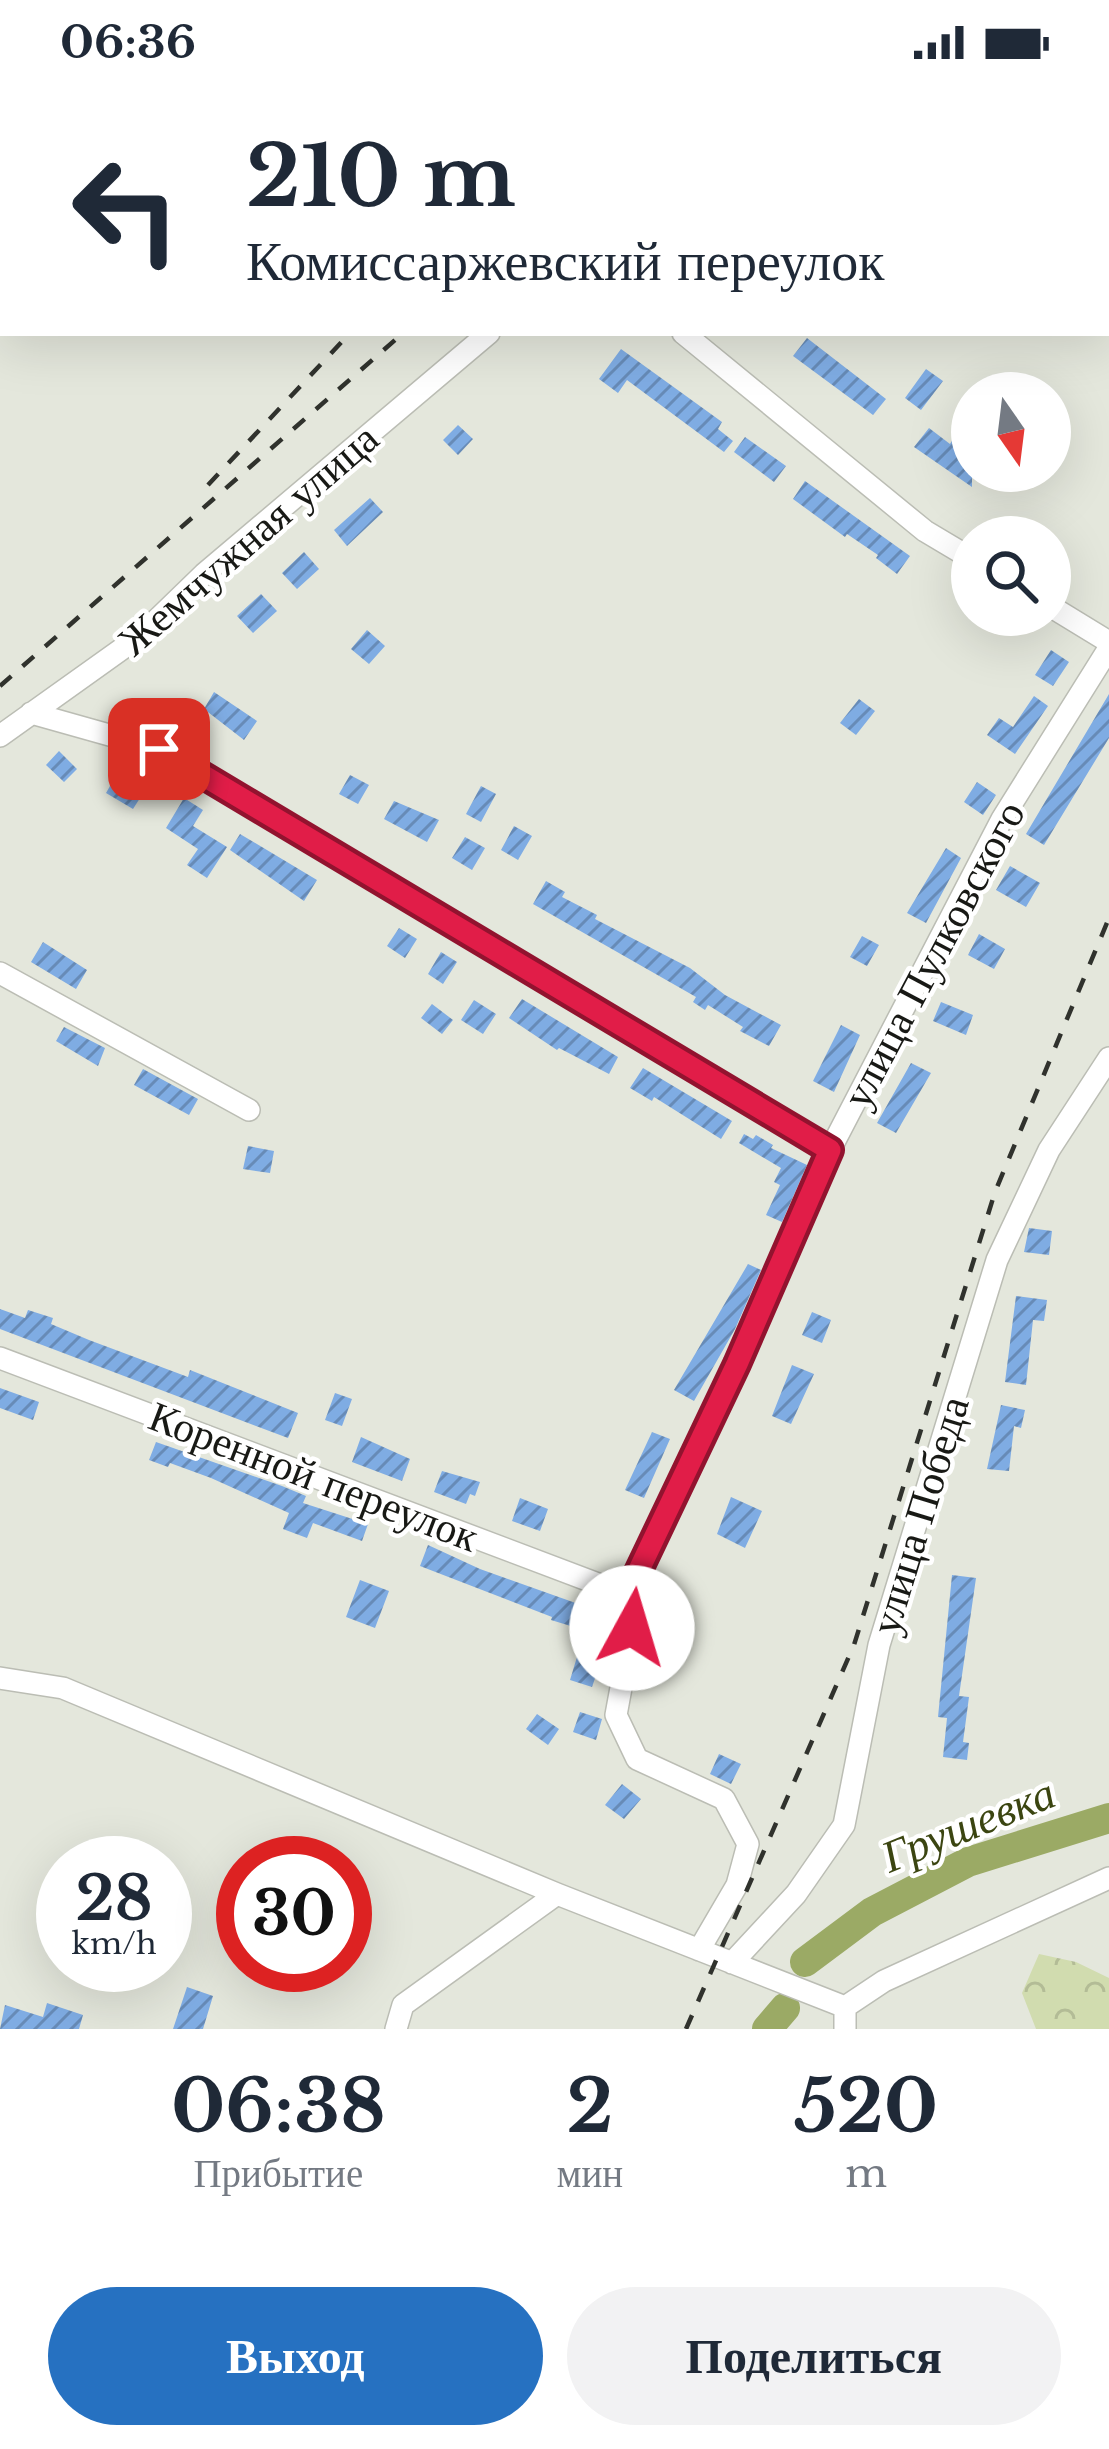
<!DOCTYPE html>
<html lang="ru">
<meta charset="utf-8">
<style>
:root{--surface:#fff;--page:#f2f2f3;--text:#1f2937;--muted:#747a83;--accent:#2671c1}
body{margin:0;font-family:"Libre Baskerville",serif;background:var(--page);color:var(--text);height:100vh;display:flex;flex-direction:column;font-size:45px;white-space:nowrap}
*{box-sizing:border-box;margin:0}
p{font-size:39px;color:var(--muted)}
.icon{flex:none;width:66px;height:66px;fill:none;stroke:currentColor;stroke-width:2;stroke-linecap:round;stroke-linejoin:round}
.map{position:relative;height:1945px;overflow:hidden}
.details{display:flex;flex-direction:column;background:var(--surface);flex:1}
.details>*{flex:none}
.guide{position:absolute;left:0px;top:0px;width:1110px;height:252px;box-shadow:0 12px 48px #0002;background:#fff;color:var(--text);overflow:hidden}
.needle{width:78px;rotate:166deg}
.controls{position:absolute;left:951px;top:288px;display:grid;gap:24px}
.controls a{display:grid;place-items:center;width:120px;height:120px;border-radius:50%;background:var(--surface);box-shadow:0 12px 48px #0002;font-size:60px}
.speed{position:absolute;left:36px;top:1752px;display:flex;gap:24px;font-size:60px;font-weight:700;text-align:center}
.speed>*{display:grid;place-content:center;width:156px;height:156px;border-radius:50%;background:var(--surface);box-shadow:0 12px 48px #0002;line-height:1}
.speed small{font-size:30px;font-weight:400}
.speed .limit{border:18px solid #d22;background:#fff;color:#111}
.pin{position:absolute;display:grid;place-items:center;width:102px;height:102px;color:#fff;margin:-51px;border-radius:24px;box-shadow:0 6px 18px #0006}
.me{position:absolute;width:132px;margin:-66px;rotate:6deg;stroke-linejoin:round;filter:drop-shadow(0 0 9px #0008)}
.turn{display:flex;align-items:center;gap:42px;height:252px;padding:0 48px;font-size:54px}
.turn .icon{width:156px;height:156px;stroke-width:2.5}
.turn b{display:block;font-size:84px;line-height:102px}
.eta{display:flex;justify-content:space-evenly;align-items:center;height:204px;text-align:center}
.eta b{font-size:72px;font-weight:800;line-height:84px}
.action{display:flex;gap:24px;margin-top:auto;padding:24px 48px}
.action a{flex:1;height:138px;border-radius:72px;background:var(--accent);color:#fff;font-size:48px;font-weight:800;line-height:138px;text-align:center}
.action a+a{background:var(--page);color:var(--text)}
.status{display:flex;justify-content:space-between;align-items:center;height:84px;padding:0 60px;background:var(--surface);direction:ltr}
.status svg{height:33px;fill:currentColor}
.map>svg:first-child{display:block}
</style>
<div class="status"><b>06:36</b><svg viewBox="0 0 49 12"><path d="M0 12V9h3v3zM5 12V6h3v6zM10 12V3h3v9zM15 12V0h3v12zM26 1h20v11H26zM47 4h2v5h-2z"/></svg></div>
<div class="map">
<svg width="1109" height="1945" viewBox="0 0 1109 1945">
<defs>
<pattern id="forest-crowns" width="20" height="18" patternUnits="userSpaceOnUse" patternTransform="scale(3)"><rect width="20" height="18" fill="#d1dcaf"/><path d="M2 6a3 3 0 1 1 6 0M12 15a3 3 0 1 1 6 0" fill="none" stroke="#b3bc96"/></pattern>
<pattern id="building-hatch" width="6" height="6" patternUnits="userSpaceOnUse" patternTransform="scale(3)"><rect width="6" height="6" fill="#7face3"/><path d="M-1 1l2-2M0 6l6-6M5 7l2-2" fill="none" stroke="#678bb7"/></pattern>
</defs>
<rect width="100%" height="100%" fill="#e4e7dc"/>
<path fill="url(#forest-crowns)" d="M1039,1870L1076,1878L1109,1894V1945H1036L1022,1909Z"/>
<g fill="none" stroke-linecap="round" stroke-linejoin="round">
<path stroke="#9baa65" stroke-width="30" d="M805,1878L872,1828L968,1778L1109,1734
M767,1945L785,1924"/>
</g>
<path fill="url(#building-hatch)" d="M807,254L886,315L873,331L793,272Z
M621,265L722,338L718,345L733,357L724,368L627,296L618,309L599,295Z
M926,285L943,297L921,326L905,314Z
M458,341L473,355L458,371L443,356Z
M929,344L950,360L953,355L966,365L961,370L972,379V403L914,363Z
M745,353L786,382L774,398L734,368Z
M805,397L910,472L897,490L876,474L878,471L847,450L845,453L793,415Z
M370,414L383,428L347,462L334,446Z
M304,468L319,485L297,505L282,489Z
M261,510L277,527L253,549L237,532Z
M367,546L385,562L369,580L351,565Z
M1051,566L1069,578L1053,602L1035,591Z
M214,608L257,637L244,656L204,625Z
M1109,610V654L1044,761L1026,750Z
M1034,612L1048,622L1015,670L987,651L999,634L1013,643Z
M859,615L875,627L856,651L840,639Z
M59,667L77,685L64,698L46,681Z
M121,683L149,700L133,725L106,709Z
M350,691L369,701L358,720L339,710Z
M977,698L996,711L983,731L964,718Z
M481,702L496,710L481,738L466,730Z
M184,714L203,726L193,742L227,763L207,794L187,781L198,765L166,744Z
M394,717L439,736L427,758L384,735Z
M514,742L532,752L518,776L501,766Z
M240,750L317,796L304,817L230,766Z
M465,753L485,764L472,786L452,774Z
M946,764L961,774L926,839L907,829Z
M1010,782L1040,799L1026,823L996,806Z
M546,797L565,808L562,813L597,831L595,835L690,884L725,911L781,941L769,962L740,947L743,943L708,921L705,926L693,918L696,913L533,820Z
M399,844L417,855L405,874L387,862Z
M979,850L1005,865L994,885L968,871Z
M862,852L879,861L867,882L850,873Z
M43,858L87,886L76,905L31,878Z
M441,868L457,878L443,900L428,890Z
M522,915L618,973L609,990L559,964L557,966L509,934Z
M474,916L496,930L483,950L461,936Z
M941,918L973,931L966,951L933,937Z
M432,920L453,936L442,950L421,934Z
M841,941L860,951L834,1008L813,997Z
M64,943L105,964L98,982L56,957Z
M911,979L931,989L896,1049L877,1039Z
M643,984L732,1037L721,1055L654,1013L652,1017L630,1004Z
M143,985L198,1015L189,1031L134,1001Z
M744,1050L753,1055L756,1051L773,1061L771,1064L807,1081L782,1138L766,1131L780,1101L774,1098L781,1084L739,1059Z
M248,1062L274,1067L270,1089L243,1085Z
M1029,1144L1052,1147L1049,1171L1024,1168Z
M748,1180L761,1186L735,1245L694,1317L674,1306Z
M1016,1212L1047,1216L1044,1237L1033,1236L1026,1301L1005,1298Z
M0,1225L25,1234L28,1226L53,1234L51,1240L89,1256L188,1293L190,1286L298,1329L288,1354L0,1245Z
M812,1228L831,1236L822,1259L802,1251Z
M792,1281L814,1290L791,1340L772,1332Z
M0,1304L39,1318L33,1336L0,1324Z
M335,1309L352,1315L342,1342L325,1336Z
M1001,1321L1025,1326L1021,1344L1014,1342L1009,1387L987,1385Z
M652,1348L670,1355L644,1414L625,1406Z
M361,1353L410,1375L402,1397L352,1378Z
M156,1358L282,1402L306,1412L303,1419L368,1440L362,1457L313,1439L307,1454L283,1445L289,1429L211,1394L170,1379L168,1383L149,1376Z
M442,1387L480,1398L475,1412L470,1410L466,1420L434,1408Z
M731,1413L762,1427L745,1464L717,1450Z
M520,1414L548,1425L540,1447L512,1437Z
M428,1461L480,1485L615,1533L610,1554L551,1536L552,1533L420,1482Z
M952,1491L976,1494L959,1612L969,1613L963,1658L969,1659L967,1676L943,1673L947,1634L938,1633Z
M360,1496L389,1507L375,1544L346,1533Z
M577,1573L600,1580L592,1603L570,1596Z
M580,1628L602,1635L596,1656L573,1648Z
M537,1630L559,1645L548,1661L526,1645Z
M719,1670L741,1680L731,1700L710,1690Z
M622,1700L641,1715L624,1735L605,1721Z
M187,1903L213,1912L203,1945H173Z
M47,1919L83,1931L79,1945H0L5,1921L43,1933Z"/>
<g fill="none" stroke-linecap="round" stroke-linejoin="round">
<g stroke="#bbbdb4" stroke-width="24">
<path id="street" d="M752,3L755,0
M683,249L925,447L972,475
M1050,522L1109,558
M31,629L159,665L830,1066
M0,652L140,552L204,490L489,249
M0,889L249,1026
M0,1274L627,1511
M0,1594L63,1604L557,1810L845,1923V1945
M699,1866L737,1801L748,1760L724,1715L637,1675L616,1631L632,1544L627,1511L737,1279L830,1066L1002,735L1109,564
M732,1879L796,1810L844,1741L879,1561L997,1176L1049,1066L1109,974
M845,1923L884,1897L1109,1794
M396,1945L403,1921L557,1810"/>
</g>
<use href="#street" stroke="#fff" stroke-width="21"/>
<path stroke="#30322d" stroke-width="4.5" stroke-dasharray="15 15" stroke-linecap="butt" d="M521,3L523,0
M594,3L597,0
M686,3L690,0
M208,401L350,249
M0,602L403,249
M686,1945L854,1561L995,1108L1109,834"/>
</g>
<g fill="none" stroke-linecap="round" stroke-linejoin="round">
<g stroke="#92132f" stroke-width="30">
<path id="route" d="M159,665L830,1066L737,1280L627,1511L632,1544"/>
</g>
<use href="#route" stroke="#e11d48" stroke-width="21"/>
</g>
<g text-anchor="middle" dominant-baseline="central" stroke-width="9" stroke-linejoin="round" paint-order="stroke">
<g font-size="42" fill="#181915" stroke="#fff">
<text transform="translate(248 455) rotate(-41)">Жемчужная улица</text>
<text transform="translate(933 870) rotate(-62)">улица Пулковского</text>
<text transform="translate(314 1392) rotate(21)">Коренной переулок</text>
<text transform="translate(919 1431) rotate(-73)">улица Победа</text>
</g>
<g font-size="45" font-style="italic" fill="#3b4511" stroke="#fff">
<text transform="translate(968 1740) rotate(-22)">Грушевка</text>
</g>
</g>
</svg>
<div class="controls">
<a><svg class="needle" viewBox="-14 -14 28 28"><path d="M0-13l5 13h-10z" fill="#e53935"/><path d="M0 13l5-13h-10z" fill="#747a83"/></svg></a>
<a><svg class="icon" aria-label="search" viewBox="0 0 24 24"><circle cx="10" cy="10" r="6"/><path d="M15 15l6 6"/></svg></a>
</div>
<div class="speed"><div>28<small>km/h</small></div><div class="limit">30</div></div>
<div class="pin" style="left:159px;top:665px;background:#d93025"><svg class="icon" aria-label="arrive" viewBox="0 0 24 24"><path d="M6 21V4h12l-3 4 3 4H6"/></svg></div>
<svg class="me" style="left:632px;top:1544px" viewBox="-20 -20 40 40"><circle r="19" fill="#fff"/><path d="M0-13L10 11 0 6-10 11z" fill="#e11d48"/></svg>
<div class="guide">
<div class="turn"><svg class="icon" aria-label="left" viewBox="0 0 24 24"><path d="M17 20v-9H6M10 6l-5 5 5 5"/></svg><div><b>210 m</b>Комиссаржевский переулок</div></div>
</div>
</div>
<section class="details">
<div class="eta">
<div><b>06:38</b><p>Прибытие</p></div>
<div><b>2</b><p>мин</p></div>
<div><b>520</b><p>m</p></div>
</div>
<div class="action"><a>Выход</a><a>Поделиться</a></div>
</section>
